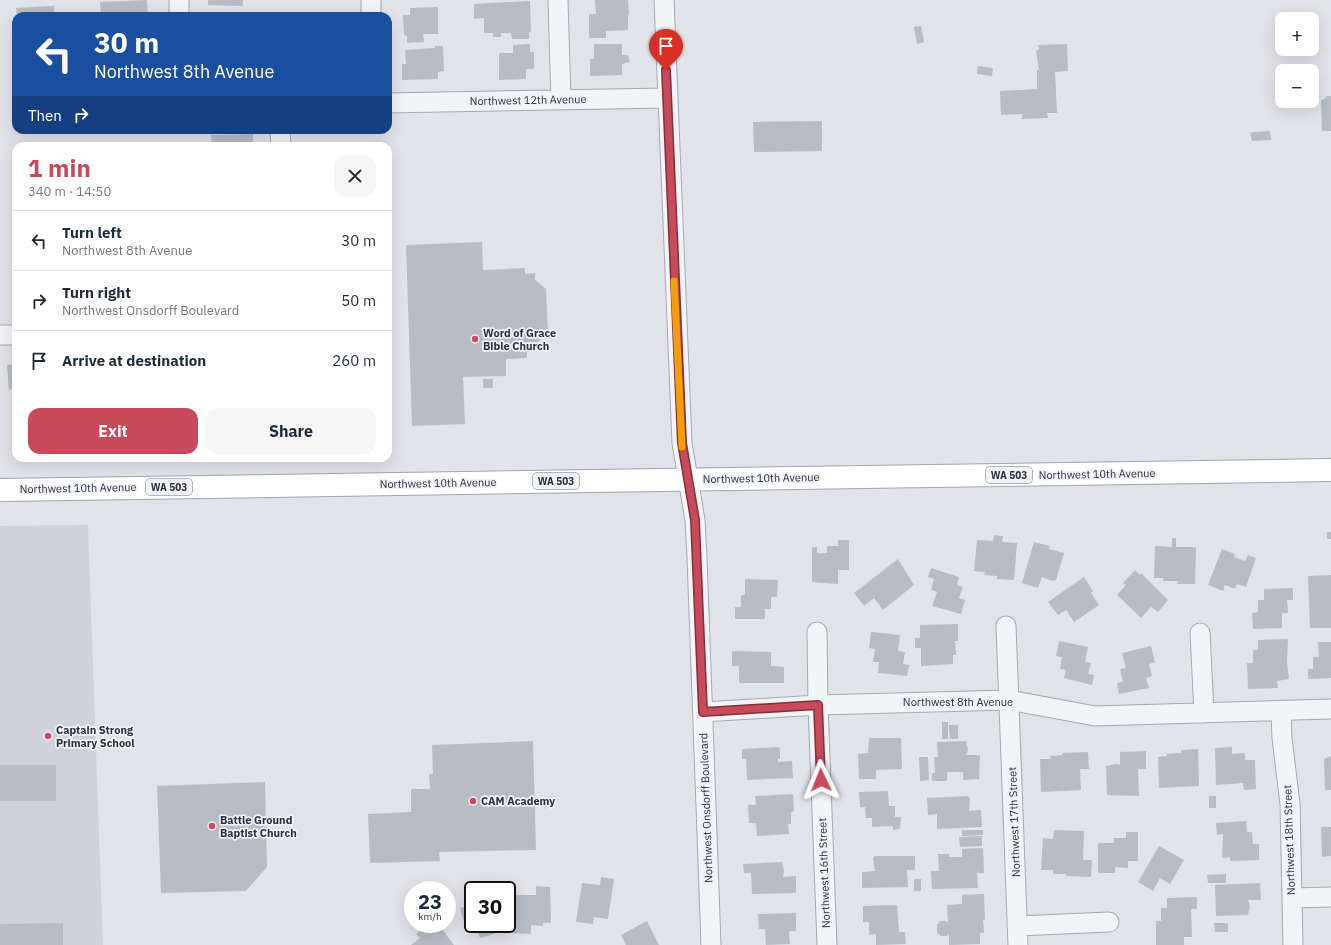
<!DOCTYPE html>
<meta charset="utf-8">
<style>
:root{--surface:#fff;--page:#f6f6f7;--text:#1f2937;--muted:#747a83;--line:#e0e1e3;--accent:#c94a59}
body{margin:0;font-family:"IBM Plex Sans",sans-serif;background:var(--page);color:var(--text);height:100vh;display:flex;flex-direction:column;font-size:15px;white-space:nowrap}
*{box-sizing:border-box;margin:0}
p{font-size:13px;color:var(--muted)}
.icon{flex:none;width:22px;height:22px;fill:none;stroke:currentColor;stroke-width:2;stroke-linecap:round;stroke-linejoin:round}
.map{position:relative;flex:1;overflow:hidden}
.sheet{position:absolute;left:12px;top:142px;width:380px;height:320px;display:flex;flex-direction:column;background:var(--surface);border-radius:12px;box-shadow:0 4px 16px #0002}
.sheet>*{flex:none}
.guide{position:absolute;left:12px;top:12px;width:380px;height:122px;border-radius:12px;box-shadow:0 4px 16px #0002;background:#1a4fa0;color:#fff;overflow:hidden}
.tools{position:absolute;left:1275px;top:12px;display:grid;gap:8px}
.tools a{display:grid;place-items:center;width:44px;height:44px;border-radius:8px;background:var(--surface);box-shadow:0 4px 16px #0002;font-size:20px}
.speed{position:absolute;left:404px;top:881px;display:flex;gap:8px;font-size:20px;font-weight:700;text-align:center}
.speed>*{display:grid;place-content:center;width:52px;height:52px;border-radius:50%;background:var(--surface);box-shadow:0 4px 16px #0002;line-height:1}
.speed small{font-size:10px;font-weight:400}
.speed .limit{border:2px solid #111;border-radius:6px;background:#fff;color:#111}
.pin{position:absolute;display:grid;place-items:center;width:34px;height:34px;color:#fff;margin:-41px -17px;border-radius:50% 50% 50% 0;rotate:-45deg;box-shadow:0 0 4px #0007}
.pin .icon{rotate:45deg}
.me{position:absolute;width:44px;margin:-22px;rotate:358deg;stroke-linejoin:round;filter:drop-shadow(0 0 3px #0008)}
.turn{display:flex;align-items:center;gap:14px;height:84px;padding:0 16px;font-size:18px}
.turn .icon{width:52px;height:52px;stroke-width:2.5}
.turn b{display:block;font-size:28px;line-height:34px}
.then{display:flex;align-items:center;height:38px;padding:0 16px;background:#0003;gap:8px;font-size:15px}
.round{display:grid;place-items:center;flex:none;width:42px;height:42px;border-radius:12px;background:var(--page)}
.summary{display:flex;align-items:center;justify-content:space-between;height:68px;padding:0 16px}
h1{font-size:24px;font-weight:800;line-height:30px;color:var(--accent)}
.cta{display:flex;gap:8px;margin-top:auto;padding:8px 16px}
.cta a{flex:1;height:46px;border-radius:12px;background:var(--accent);color:#fff;font-size:16px;font-weight:800;line-height:46px;text-align:center}
.cta a+a{background:var(--page);color:var(--text)}
ul{padding:0;list-style:none}
li{display:flex;align-items:center;gap:12px;height:60px;padding:0 16px;border-top:1px solid var(--line)}
li div{flex:1}
li b{display:block;font-size:15px}
li em{font-style:normal}
.map>svg:first-child{display:block}
</style>
<div class="map">
<svg width="1331" height="945" viewBox="0 0 1331 945">
<rect width="100%" height="100%" fill="#e1e3e9"/>
<path fill="#cfd2db" d="M88,525L103,945H0V526Z"/>
<path fill="#b8bcc5" d="M147,0L148,16H101L100,2Z
M208,0H243V6L208,5Z
M595,0H628L629,15H628V30L606,31V38H589V14H596Z
M530,1L531,32H529V39H512L511,33H501V37H493V33H484V18L474,19V4Z
M54,6V16H17L16,8Z
M438,7V34H423L424,42L407,43V36L404,35L403,15H410V8Z
M921,26L924,42L917,44L914,27Z
M530,44V52H534V69H526V79L499,80V53H513V45Z
M594,44H622V55H628L630,62L622,64V75L590,76V59H594Z
M1067,44L1068,71L1055,72L1057,113H1047L1048,118L1022,119V114L1001,115L1000,91L1037,89V70H1039L1036,51L1039,49L1038,45Z
M435,46H443L444,71L438,72V79L402,80V64H406L405,50L435,48Z
M978,66L993,68L992,76L977,74Z
M1327,96H1331V131H1322L1321,100L1325,99Z
M822,121V151L754,152L753,122Z
M1270,131L1271,140L1252,141L1250,133L1253,132Z
M253,134V146H212L211,135Z
M59,142V146H32L31,144Z
M482,242L483,270L525,268V274L535,273V280L546,289L548,332L535,345V351L527,352V358L506,359V376L463,377L465,424L412,426L406,245Z
M16,364V400H13L12,389L9,390L7,365Z
M483,379H493V388H483Z
M1327,532H1331V539H1327Z
M994,535L1003,536L1002,542L1017,543L1014,580L997,579V576L984,575L985,572L974,571L977,540L993,541Z
M1172,538H1176V547H1196L1195,584H1177L1178,581H1163V578H1154L1155,546L1172,547Z
M838,540H849V570H838V584L812,582V547H817V553H827V546H838Z
M1034,542L1050,546L1049,549L1064,553L1056,580L1052,581L1042,577L1038,588L1022,583Z
M1222,549L1235,554L1234,557L1245,561L1248,555L1256,558L1246,587L1237,584L1235,589L1225,585L1223,591L1208,585Z
M898,559L914,585L883,610L874,598L864,606L854,593Z
M931,568L959,577L957,585L963,587L959,598L965,600L961,614L932,606L937,592L931,590L934,579L928,577Z
M1135,570L1140,575L1141,573L1168,600L1158,612L1151,607L1141,618L1117,595L1126,585L1123,583Z
M1331,575V628H1310L1308,576Z
M1084,577L1093,591L1091,593L1099,605L1074,622L1066,610L1058,615L1048,602Z
M745,579L778,580L777,597H771V609H765V619H735V607H741V595H745Z
M1293,588V600H1287L1288,613H1282V628L1253,629L1252,613L1258,612V600H1264V589Z
M958,624V641H955L956,655H953V664L921,666V648H915V638H920V625Z
M871,632L900,635L898,651L905,652L903,664L909,665L907,676L878,673L879,662H873L875,649L869,648Z
M1288,639L1287,662L1289,679L1277,681L1278,688L1248,689L1247,663H1253V650H1258V640Z
M1059,641L1088,647L1085,662L1091,663L1088,674L1094,675L1092,685L1064,678L1066,670L1060,669L1062,657L1056,656Z
M1318,642H1331V678L1308,679V669H1313V657H1319Z
M1151,646L1155,662L1149,664L1152,676L1146,678L1149,688L1119,694L1117,683L1123,682L1120,669L1126,668L1122,653Z
M732,651L771,652V666L784,667V683H739V666H732Z
M942,722H948V739H942Z
M949,725H958V739H950Z
M869,738H901L902,769L876,770V779H859L858,754L869,753L868,751Z
M533,741L536,850L439,852L440,861L370,863L368,814L411,812V789H430L429,774H433L432,745Z
M966,741L968,750L966,755H980L979,779L963,780V772H947V781H932V773H935L934,757H938L937,742Z
M778,747L780,748V759H778V762L792,761L793,778L747,780L746,759H742V749Z
M1232,747V754L1245,753V760H1255L1256,789L1244,790L1243,783L1216,785L1215,748Z
M1198,749L1199,786L1159,788L1158,757L1167,756V754L1181,753V750Z
M1146,751V769H1138L1139,796L1107,795L1106,766L1116,764L1120,765V752Z
M1088,752L1089,769H1080L1081,790L1041,792L1040,759H1051L1050,756L1063,755L1062,753Z
M1331,756V790H1325L1324,759Z
M919,757H928L929,780L920,781Z
M0,765H56V801H0Z
M265,782L267,867L246,891L161,893L157,786Z
M888,791L889,806H895V817H901L900,829L893,830V826L872,827V818H866L865,807H860L859,792Z
M793,794L794,811L791,812V824H788L789,834L757,836L756,823H749L748,805H756L755,796Z
M968,796L970,798L969,811L981,810L982,827L937,829V814L928,815L927,798Z
M1209,796H1216V808H1209Z
M1246,821L1247,832H1252L1253,844H1259V860L1230,861V857L1222,858L1223,834L1217,835L1216,823Z
M1321,827H1331V856L1322,857Z
M962,830H983V835L962,836Z
M1054,830L1084,831L1083,860H1092L1091,877L1066,876V874H1053V870H1041L1043,838L1053,839Z
M1126,832H1138V861H1128V868L1115,867V873H1098V843H1114V838H1126Z
M982,836V846L960,847L959,837Z
M1159,846L1184,860L1170,884L1160,878L1153,891L1138,882Z
M983,848L984,873H977L978,888L932,889L931,871H939L938,854H949V857H962V849Z
M875,856H915V870H907L908,887L862,888V872L875,871L873,858Z
M782,862L784,871L783,877L796,876V893L752,894L751,873H744L743,864Z
M1226,874V883H1208L1207,875Z
M601,877L614,879L608,919L594,917L593,924L576,922L582,883L600,885Z
M914,879H921V891H914Z
M1260,883L1261,900H1248L1250,906L1248,915L1216,916L1215,885Z
M536,886L550,887L551,923H543V926L531,925V934L512,933L514,895H536Z
M984,894L985,920H983L984,933H980V944L949,945V933L947,936H941L937,933V925L940,921H946L948,923L947,905L962,904V895Z
M1197,897V909H1191L1192,937H1184V945H1156V921H1161V908H1167V898Z
M473,905V924H494L495,934L480,938L477,929L467,932L460,908Z
M897,905L899,932H905L906,944L876,945V934L869,935V922H863V906Z
M796,913V931H789L790,944L766,945L765,929H759L758,914Z
M647,921L659,945H626L621,935Z
M63,923V945H0V924Z
M1214,923H1228V932H1215Z
M438,924L454,945H411L420,938L416,934L426,926L430,930Z"/>
<g fill="none" stroke-linecap="round" stroke-linejoin="round">
<g stroke="#a6aab3" stroke-width="21">
<path id="minor" d="M179,0V16
M371,0V16
M558,0L561,100
M664,0L682,443L695,520L697,557L711,945
M388,103L667,98
M280,130L281,146
M0,335H16
M1006,626L1018,945
M817,632L818,705L827,945
M1200,633L1204,713
M703,712L818,705L1009,700L1095,716L1331,709
M1281,712L1282,738L1290,804L1293,945
M1292,898L1331,897
M1017,926L1109,922"/>
</g>
<g stroke="#a0a7b4" stroke-width="24">
<path id="major" d="M0,490L1331,470"/>
</g>
<use href="#minor" stroke="#f3f4f7" stroke-width="19"/>
<use href="#major" stroke="#fff" stroke-width="22"/>
</g>
<g fill="none" stroke-linecap="round" stroke-linejoin="round">
<g stroke="#83303a" stroke-width="10">
<path id="route" d="M666,70L682,443L695,520L703,712L818,705L821,780"/>
</g>
<use href="#route" stroke="#c94a59" stroke-width="7"/>
<path stroke="#f59e0b" stroke-width="7" d="M674,281L682,447"/>
</g>
<g fill="#c94a59" stroke="#f0f2f6" stroke-width="1.5">
<circle cx="475" cy="339" r="4"/>
<circle cx="48" cy="736" r="4"/>
<circle cx="473" cy="801" r="4"/>
<circle cx="212" cy="826" r="4"/>
</g>
<g text-anchor="middle" dominant-baseline="central" stroke-width="3.5" stroke-linejoin="round" paint-order="stroke">
<g fill="#f0f2f6" stroke="#656b77" stroke-width="1">
<rect x="986" y="467" width="46" height="16" rx="3"/>
<rect x="533" y="473" width="46" height="16" rx="3"/>
<rect x="146" y="479" width="46" height="16" rx="3"/>
</g>
<g font-size="10" font-weight="bold" fill="#2a3140">
<text x="1009" y="475">WA 503</text>
<text x="556" y="481">WA 503</text>
<text x="169" y="487">WA 503</text>
</g>
<g font-size="11" fill="#2a3140" stroke="#f0f2f6">
<text transform="translate(528 100) rotate(-1)">Northwest 12th Avenue</text>
<text transform="translate(1097 474) rotate(-1)">Northwest 10th Avenue</text>
<text transform="translate(761 478) rotate(-1)">Northwest 10th Avenue</text>
<text transform="translate(438 483) rotate(-1)">Northwest 10th Avenue</text>
<text transform="translate(78 488) rotate(-1)">Northwest 10th Avenue</text>
<text x="958" y="702">Northwest 8th Avenue</text>
<text transform="translate(706 808) rotate(-92)">Northwest Onsdorff Boulevard</text>
<text transform="translate(1014 822) rotate(-92)">Northwest 17th Street</text>
<text transform="translate(1289 840) rotate(-92)">Northwest 18th Street</text>
<text transform="translate(824 873) rotate(-92)">Northwest 16th Street</text>
</g>
<g font-size="11" font-weight="bold" fill="#2a3140" stroke="#f0f2f6" text-anchor="start">
<text x="483" y="333">Word of Grace<tspan x="483" dy="13">Bible Church</tspan></text>
<text x="56" y="730">Captain Strong<tspan x="56" dy="13">Primary School</tspan></text>
<text x="481" y="801">CAM Academy</text>
<text x="220" y="820">Battle Ground<tspan x="220" dy="13">Baptist Church</tspan></text>
</g>
</g>
</svg>
<div class="tools">
<a>+</a>
<a>−</a>
</div>
<div class="speed"><div>23<small>km/h</small></div><div class="limit">30</div></div>
<div class="pin" style="left:666px;top:70px;background:#d93025"><svg class="icon" aria-label="arrive" viewBox="0 0 24 24"><path d="M6 21V4h12l-3 4 3 4H6"/></svg></div>
<svg class="me" style="left:821px;top:780px" viewBox="-20 -20 40 40"><path d="M0-17L14 15 0 8-14 15z" fill="#c94a59" stroke="#fff" stroke-width="4"/></svg>
<div class="guide">
<div class="turn"><svg class="icon" aria-label="left" viewBox="0 0 24 24"><path d="M17 20v-9H6M10 6l-5 5 5 5"/></svg><div><b>30 m</b>Northwest 8th Avenue</div></div>
<div class="then">Then<svg class="icon" aria-label="right" viewBox="0 0 24 24"><path d="M7 20v-9h11M14 6l5 5-5 5"/></svg></div>
</div>
<section class="sheet">
<div class="summary"><div><h1>1 min</h1><p>340 m · 14:50</p></div><a class="round"><svg class="icon" aria-label="close" viewBox="0 0 24 24"><path d="M6 6l12 12M18 6L6 18"/></svg></a></div>
<ul>
<li><svg class="icon" aria-label="left" viewBox="0 0 24 24"><path d="M17 20v-9H6M10 6l-5 5 5 5"/></svg><div><b>Turn left</b><p>Northwest 8th Avenue</p></div><em>30 m</em></li>
<li><svg class="icon" aria-label="right" viewBox="0 0 24 24"><path d="M7 20v-9h11M14 6l5 5-5 5"/></svg><div><b>Turn right</b><p>Northwest Onsdorff Boulevard</p></div><em>50 m</em></li>
<li><svg class="icon" aria-label="arrive" viewBox="0 0 24 24"><path d="M6 21V4h12l-3 4 3 4H6"/></svg><div><b>Arrive at destination</b></div><em>260 m</em></li>
</ul>
<div class="cta"><a>Exit</a><a>Share</a></div>
</section>
</div>
